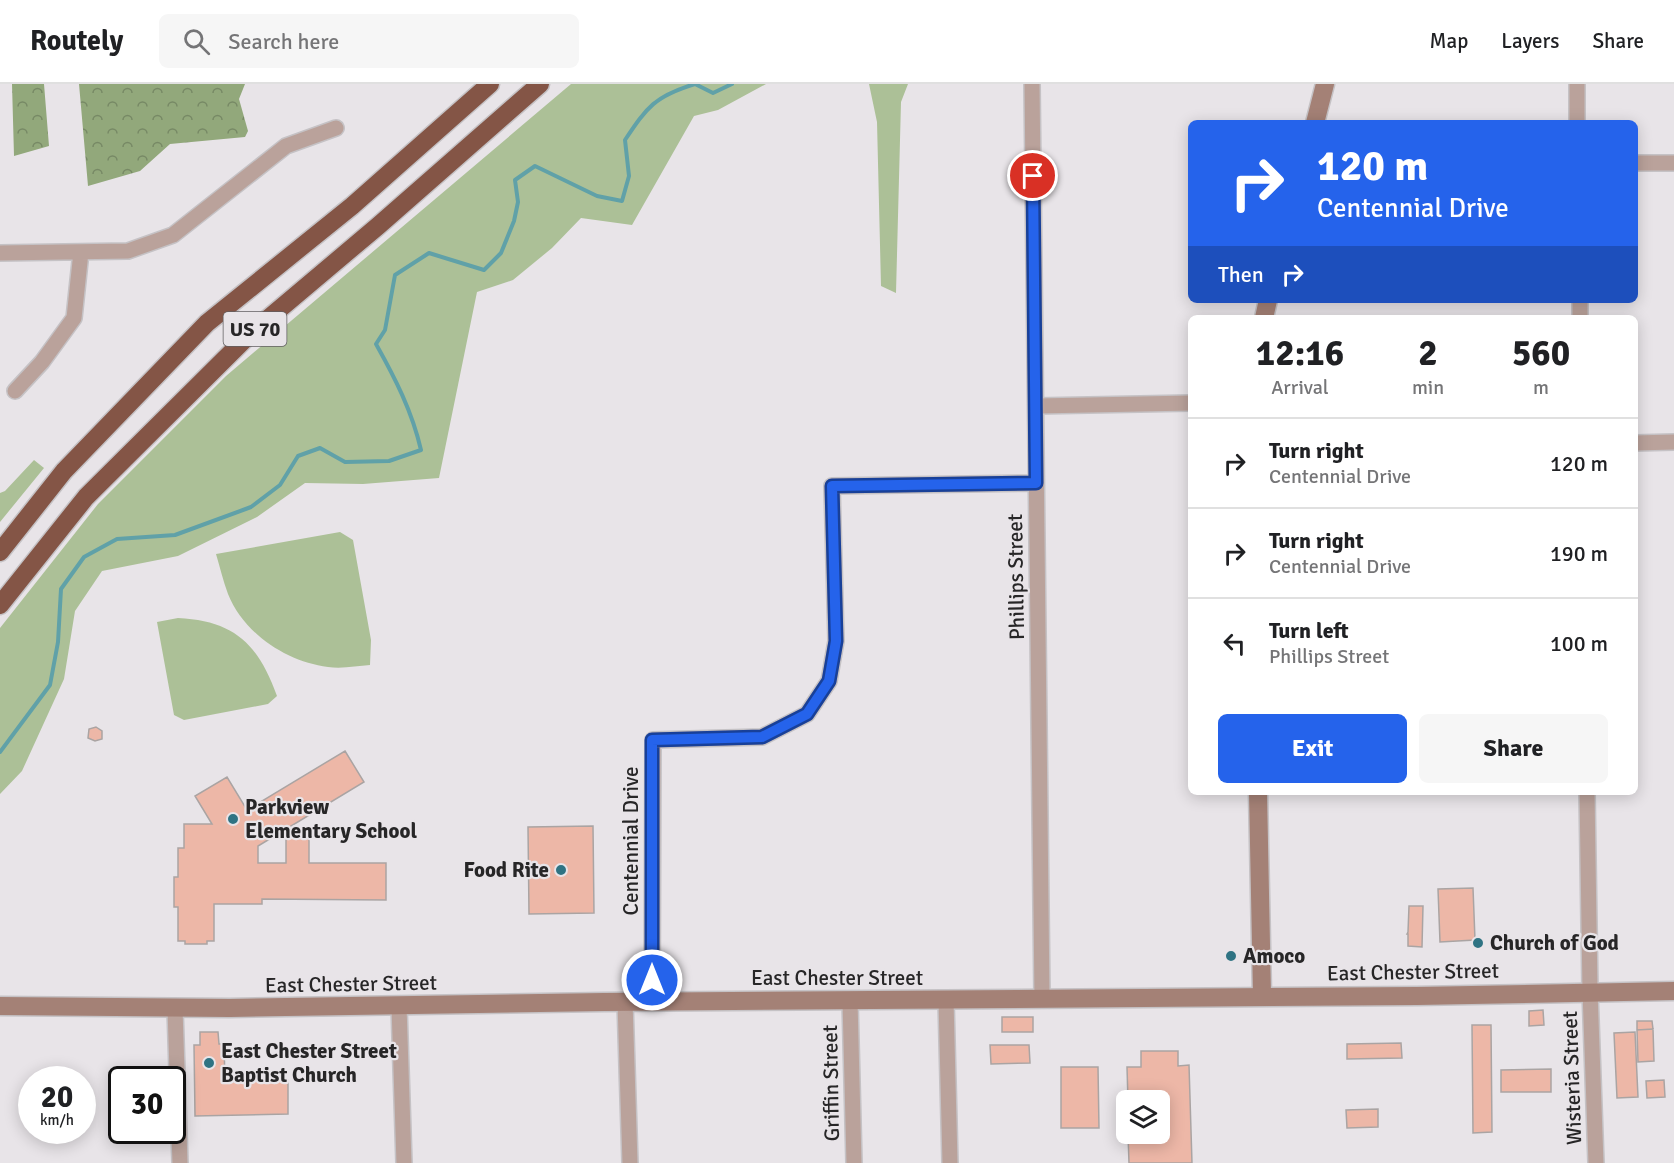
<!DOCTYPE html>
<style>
:root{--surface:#fff;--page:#f6f6f6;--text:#202124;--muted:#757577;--line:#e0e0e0;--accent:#2563eb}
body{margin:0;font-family:Signika,sans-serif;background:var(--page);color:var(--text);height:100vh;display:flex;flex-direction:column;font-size:22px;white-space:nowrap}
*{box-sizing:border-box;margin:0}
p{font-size:20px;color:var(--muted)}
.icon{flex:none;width:33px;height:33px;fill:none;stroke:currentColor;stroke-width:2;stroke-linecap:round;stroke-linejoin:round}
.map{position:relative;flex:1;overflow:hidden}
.panel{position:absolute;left:1188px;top:231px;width:450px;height:480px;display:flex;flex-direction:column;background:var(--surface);border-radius:9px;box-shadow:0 3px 15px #0003}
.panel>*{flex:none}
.top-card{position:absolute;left:1188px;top:36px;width:450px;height:183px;border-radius:9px;box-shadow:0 3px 15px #0003;background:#2563eb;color:#fff;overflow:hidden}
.controls{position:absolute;left:1116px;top:1006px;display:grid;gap:12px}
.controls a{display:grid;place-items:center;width:54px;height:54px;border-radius:9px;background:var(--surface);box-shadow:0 3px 15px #0003;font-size:30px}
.speed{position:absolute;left:18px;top:982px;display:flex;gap:12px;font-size:30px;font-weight:700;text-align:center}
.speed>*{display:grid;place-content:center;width:78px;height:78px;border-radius:50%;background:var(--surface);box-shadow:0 3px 15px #0003;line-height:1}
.speed small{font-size:15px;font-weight:400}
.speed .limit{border:3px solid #111;border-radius:9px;background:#fff;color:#111}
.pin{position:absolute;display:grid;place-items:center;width:51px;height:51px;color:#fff;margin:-26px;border:3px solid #fff;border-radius:50%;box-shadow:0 2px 6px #0007}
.me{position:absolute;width:66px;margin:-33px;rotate:0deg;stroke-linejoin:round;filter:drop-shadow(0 0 4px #0008)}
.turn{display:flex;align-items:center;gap:21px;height:126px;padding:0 30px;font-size:27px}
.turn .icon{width:78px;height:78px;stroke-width:2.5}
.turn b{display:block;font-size:42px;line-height:51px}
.then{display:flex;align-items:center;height:57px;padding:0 30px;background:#0003;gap:12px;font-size:22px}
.eta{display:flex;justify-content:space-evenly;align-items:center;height:102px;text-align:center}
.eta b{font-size:36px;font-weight:700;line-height:42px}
.cta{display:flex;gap:12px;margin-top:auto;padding:12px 30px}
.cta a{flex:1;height:69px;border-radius:9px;background:var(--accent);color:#fff;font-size:24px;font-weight:700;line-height:69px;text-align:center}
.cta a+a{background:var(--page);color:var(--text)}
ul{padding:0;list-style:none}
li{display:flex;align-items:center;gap:18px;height:90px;padding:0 30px;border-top:2px solid var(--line)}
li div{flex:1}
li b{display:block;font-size:22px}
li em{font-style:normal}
header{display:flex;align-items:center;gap:36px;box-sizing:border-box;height:84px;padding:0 30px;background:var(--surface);border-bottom:2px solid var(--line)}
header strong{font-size:28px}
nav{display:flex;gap:33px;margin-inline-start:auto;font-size:21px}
.search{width:420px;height:54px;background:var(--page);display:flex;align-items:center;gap:15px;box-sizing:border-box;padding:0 21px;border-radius:9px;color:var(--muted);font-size:22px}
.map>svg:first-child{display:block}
</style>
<header>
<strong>Routely</strong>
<div class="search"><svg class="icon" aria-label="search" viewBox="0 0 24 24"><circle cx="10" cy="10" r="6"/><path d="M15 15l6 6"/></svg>Search here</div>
<nav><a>Map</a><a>Layers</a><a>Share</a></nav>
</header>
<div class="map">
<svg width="1674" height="1079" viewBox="0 0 1674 1079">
<defs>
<pattern id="forest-crowns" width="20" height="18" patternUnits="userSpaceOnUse" patternTransform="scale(1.5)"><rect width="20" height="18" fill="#92a87b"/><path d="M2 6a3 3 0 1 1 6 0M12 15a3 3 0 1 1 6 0" fill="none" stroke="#778965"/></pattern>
</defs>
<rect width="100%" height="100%" fill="#e8e4e8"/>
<path fill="#acc097" d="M571,0H766L718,26L694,32L632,141L581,134L552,164L513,196L477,208L439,394L363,400L305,399L257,433L178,472L102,487L75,527L64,595L22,687L0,710V544L98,420L226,292Z
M869,0H908L901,18L896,209L881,202L877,38Z
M34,376L44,384L0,438V409L5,407Z
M340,448L353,456L371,556L370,581C357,582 342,585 328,583C287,578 244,550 228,510C223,497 220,483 216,470Z
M178,534C235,537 258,560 277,612L268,620L184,636L174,631L157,538Z"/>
<path fill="url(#forest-crowns)" d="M12,0H44L49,62L14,72Z
M79,0H245L239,15L248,47L245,53L170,60L140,87L88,102Z"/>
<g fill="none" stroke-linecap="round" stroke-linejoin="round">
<path stroke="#60a1a8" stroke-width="4" d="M0,668L50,601L58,558L61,505L84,473L117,455L175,451L251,423L280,401L298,372L320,364L345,378L389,377L421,366C412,327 395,294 376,260L385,246L395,191L429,169L484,186L501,169L514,137L518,118L515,96L535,82L597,112L622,117L629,92L625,56C647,23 655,12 695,0L713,9L732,0"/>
</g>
<path fill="#edb7a7" stroke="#aaa4a3" stroke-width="1.5" d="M96,643L102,647V655L95,657L88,654L89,645Z
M345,667L364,698L258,762V779H286V752H309V779H386V816L262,815V820H214V857H207V860H185V857H178V823H174V793H178V764H184V740H212L195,712L227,693L247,726Z
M593,742L594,829L529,830L528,743Z
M1473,804L1475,856L1440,858L1438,805Z
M1409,822H1423L1422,863L1408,862V850H1407L1408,848Z
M1543,926L1544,941L1529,942V927Z
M1002,933H1033V948H1002Z
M1637,937H1652L1653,945L1637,946Z
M1472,941H1491L1492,1048L1473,1049Z
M1653,945L1654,977L1638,978L1637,946Z
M200,948H218L219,960H224L225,998L288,996V1030L195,1032L194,961H200Z
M1635,948L1638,1013L1617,1014L1614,949Z
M1401,959L1402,974L1347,975V960Z
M990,961H1029L1030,979L991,980Z
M1141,967H1178V982L1189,981L1192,1079H1129L1128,1050H1160V1017H1128L1127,983H1141Z
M1061,983H1098L1099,1044H1061Z
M1551,985V1008H1501V986Z
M1664,996L1665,1013L1647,1014L1646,997Z
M1378,1025V1043L1347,1044L1346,1026Z"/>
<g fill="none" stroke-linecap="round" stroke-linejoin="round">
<g stroke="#c5c2c5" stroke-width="18">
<path id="street" d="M1032,0L1042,914
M1577,0V39
M1635,79H1674
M0,169L128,167L173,151L286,62L336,44
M1580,216V234
M15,307L42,278L74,234L81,168
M1037,322L1191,319
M1635,359L1674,358
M1587,708L1590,907L1596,1079
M946,916L950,1079
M850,917L854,1079
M625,918L630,1079
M652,918L653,656L762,653L807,630L829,597L836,557L832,402L1036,399
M399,922L404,1079
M175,925L180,1079"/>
</g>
<g stroke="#c5c2c5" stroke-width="21">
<path id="secondary" d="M1315,39L1325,0
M1264,234L1268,216
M1258,708L1262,912
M0,922L230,924L604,918L1417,912L1674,907"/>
</g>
<g stroke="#c5c2c5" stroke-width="21">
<path id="highway" d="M0,468L64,387L207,239L352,122L490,0
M0,521L86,413L251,249L378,142L540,0"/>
</g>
<use href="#street" stroke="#baa29b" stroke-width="15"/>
<use href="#secondary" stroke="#a48176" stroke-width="18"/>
<use href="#highway" stroke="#845546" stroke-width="18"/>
</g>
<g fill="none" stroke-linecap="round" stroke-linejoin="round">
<g stroke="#184099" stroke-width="15">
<path id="route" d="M652,896V656L762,653L807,630L829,597L836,557L832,402L1036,399L1033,92"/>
</g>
<use href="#route" stroke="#2563eb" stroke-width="10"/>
</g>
<g fill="#2f7383" stroke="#e8e4e8" stroke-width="2">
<circle cx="233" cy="735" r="6"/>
<circle cx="561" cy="786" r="6"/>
<circle cx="1478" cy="859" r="6"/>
<circle cx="1231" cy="872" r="6"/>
<circle cx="209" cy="979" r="6"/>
</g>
<g text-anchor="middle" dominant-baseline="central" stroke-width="4.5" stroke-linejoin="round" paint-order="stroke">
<rect fill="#e8e4e8" stroke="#615f61" stroke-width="1.5" x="223.5" y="228" width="63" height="34" rx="4.5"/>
<g font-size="20" font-weight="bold" fill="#272627">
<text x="255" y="245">US 70</text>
</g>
<g font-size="21" fill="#272627" stroke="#e8e4e8">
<text transform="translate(1016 493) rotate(-91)">Phillips Street</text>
<text transform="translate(631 757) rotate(-90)">Centennial Drive</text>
<text transform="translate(1413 888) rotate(-1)">East Chester Street</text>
<text x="837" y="894">East Chester Street</text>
<text transform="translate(351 900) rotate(-1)">East Chester Street</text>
<text transform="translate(1572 994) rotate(-92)">Wisteria Street</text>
<text transform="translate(831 999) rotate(-91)">Griffin Street</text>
</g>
<g font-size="21" font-weight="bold" fill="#272627" stroke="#e8e4e8" text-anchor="start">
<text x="245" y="723">Parkview<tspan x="245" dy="24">Elementary School</tspan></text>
<text x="549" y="786" text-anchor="end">Food Rite</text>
<text x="1490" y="859">Church of God</text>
<text x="1243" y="872">Amoco</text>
<text x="221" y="967">East Chester Street<tspan x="221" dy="24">Baptist Church</tspan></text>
</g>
</g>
</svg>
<div class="controls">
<a><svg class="icon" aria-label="layers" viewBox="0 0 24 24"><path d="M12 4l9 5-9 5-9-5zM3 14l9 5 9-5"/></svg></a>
</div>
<div class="speed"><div>20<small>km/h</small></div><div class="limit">30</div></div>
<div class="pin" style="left:1033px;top:92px;background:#d93025"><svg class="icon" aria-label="arrive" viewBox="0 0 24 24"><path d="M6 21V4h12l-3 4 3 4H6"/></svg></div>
<svg class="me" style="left:652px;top:896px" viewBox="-20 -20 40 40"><circle r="17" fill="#2563eb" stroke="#fff" stroke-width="3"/><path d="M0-11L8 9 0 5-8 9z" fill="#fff"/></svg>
<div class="top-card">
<div class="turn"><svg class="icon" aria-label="right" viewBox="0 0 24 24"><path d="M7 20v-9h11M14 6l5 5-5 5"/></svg><div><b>120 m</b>Centennial Drive</div></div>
<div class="then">Then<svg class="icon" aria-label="right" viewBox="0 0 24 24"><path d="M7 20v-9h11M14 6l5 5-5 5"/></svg></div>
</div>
<section class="panel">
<div class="eta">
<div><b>12:16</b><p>Arrival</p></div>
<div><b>2</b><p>min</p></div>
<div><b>560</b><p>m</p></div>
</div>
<ul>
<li><svg class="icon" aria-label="right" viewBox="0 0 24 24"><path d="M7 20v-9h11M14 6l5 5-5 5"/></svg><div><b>Turn right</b><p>Centennial Drive</p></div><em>120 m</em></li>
<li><svg class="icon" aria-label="right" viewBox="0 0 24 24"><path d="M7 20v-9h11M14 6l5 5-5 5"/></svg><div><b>Turn right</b><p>Centennial Drive</p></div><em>190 m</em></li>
<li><svg class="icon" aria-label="left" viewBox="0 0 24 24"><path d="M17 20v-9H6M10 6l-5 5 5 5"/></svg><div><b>Turn left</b><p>Phillips Street</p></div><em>100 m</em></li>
</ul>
<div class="cta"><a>Exit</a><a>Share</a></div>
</section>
</div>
